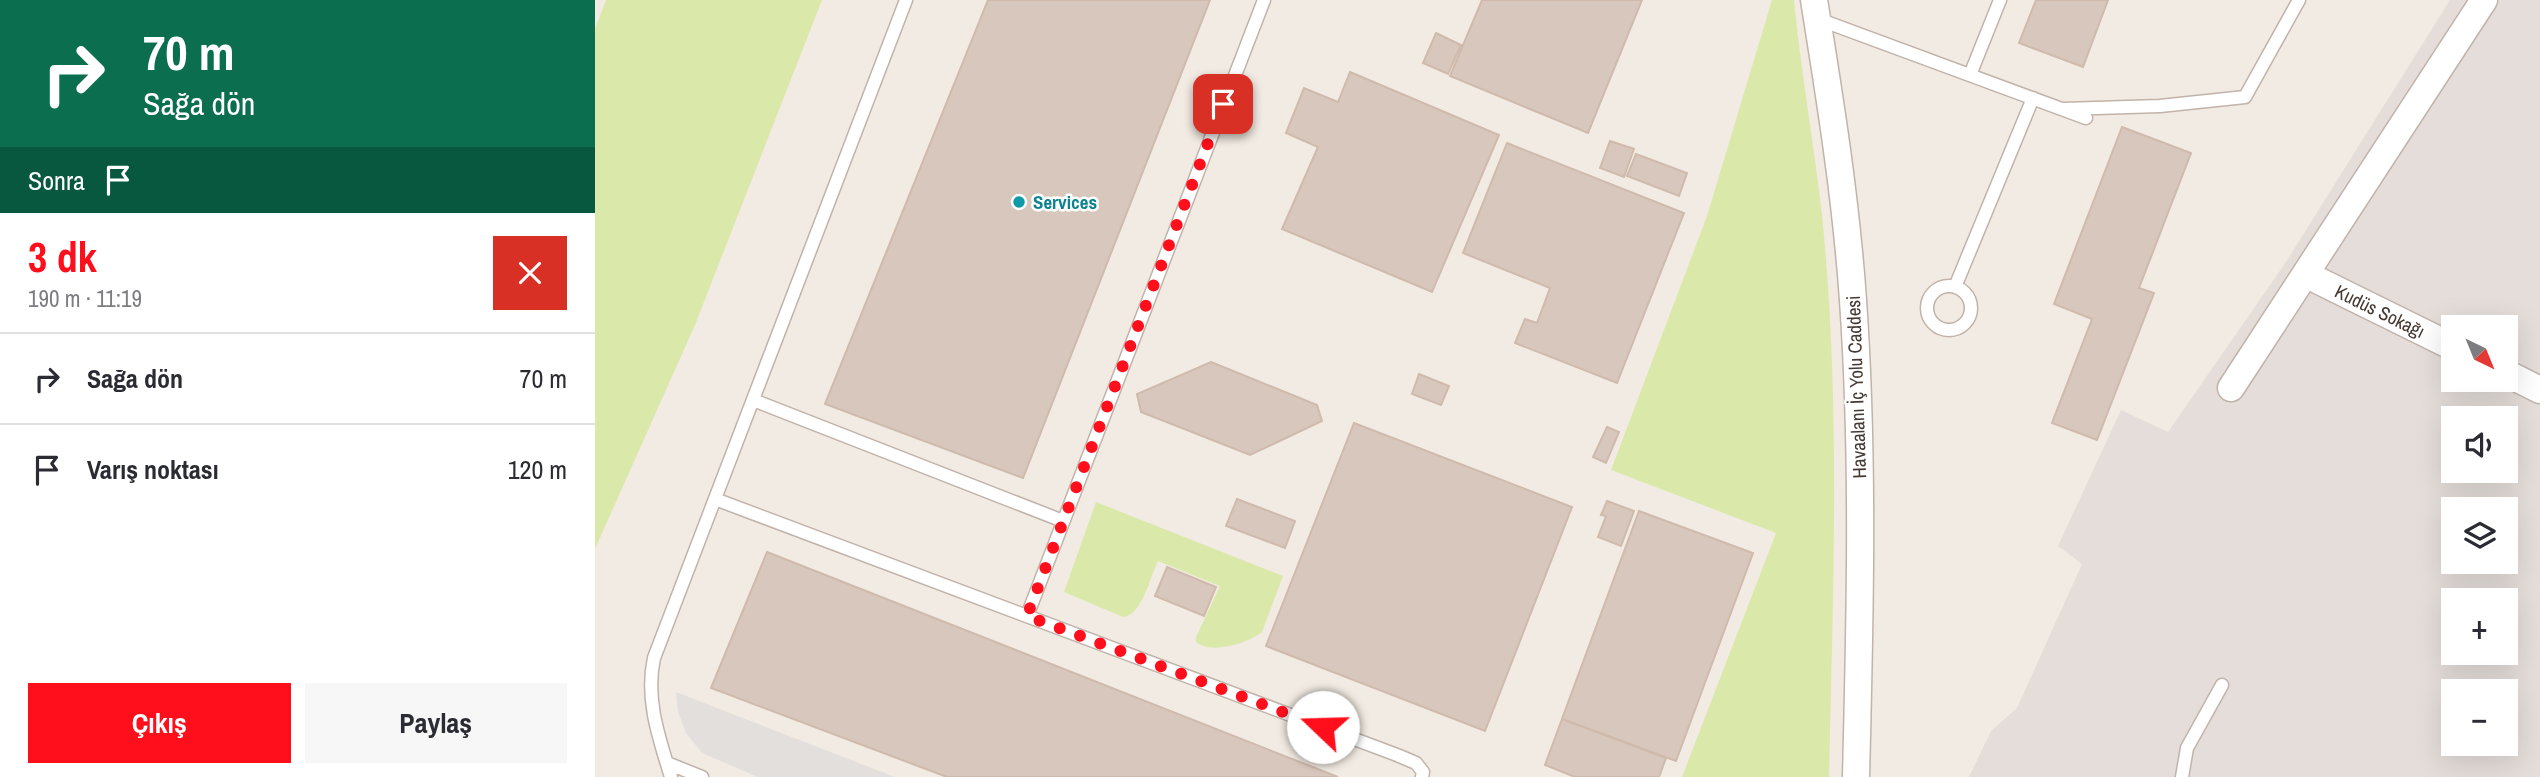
<!DOCTYPE html>
<html lang="tr">
<meta charset="utf-8">
<style>
:root{--surface:#fff;--page:#f7f7f7;--text:#2b2b33;--muted:#7c7c81;--line:#e1e1e2;--accent:#ff0e1c}
body{margin:0;font-family:"Archivo Narrow",sans-serif;background:var(--page);color:var(--text);height:100vh;display:flex;flex-direction:column;font-size:26px;white-space:nowrap}
*{box-sizing:border-box;margin:0}
p{font-size:23px;color:var(--muted)}
.icon{flex:none;width:38px;height:38px;fill:none;stroke:currentColor;stroke-width:2;stroke-linecap:round;stroke-linejoin:round}
.map{position:relative;flex:1;overflow:hidden}
.details{display:flex;flex-direction:column;background:var(--surface);width:595px}
.details>*{flex:none}
.top-card{background:#0b6e4f;color:#fff;overflow:hidden}
.needle{width:46px;rotate:137deg}
.controls{position:absolute;left:1846px;top:315px;display:grid;gap:14px}
.controls a{display:grid;place-items:center;width:77px;height:77px;border-radius:0px;background:var(--surface);box-shadow:0 7px 28px #0002;font-size:35px}
.pin{position:absolute;display:grid;place-items:center;width:60px;height:60px;color:#fff;margin:-30px;border-radius:14px;box-shadow:0 4px 10px #0006}
.me{position:absolute;width:77px;margin:-38px;rotate:291deg;stroke-linejoin:round;filter:drop-shadow(0 0 5px #0008)}
.turn{display:flex;align-items:center;gap:24px;height:147px;padding:0 28px;font-size:32px}
.turn .icon{width:91px;height:91px;stroke-width:2.5}
.turn b{display:block;font-size:49px;line-height:60px}
.then{display:flex;align-items:center;height:66px;padding:0 28px;background:#0003;gap:14px;font-size:26px}
.round{display:grid;place-items:center;flex:none;width:74px;height:74px;border-radius:0px;background:var(--page)}
.head{display:flex;align-items:center;justify-content:space-between;height:119px;padding:0 28px}
h1{font-size:42px;font-weight:700;line-height:52px;color:var(--accent)}
.cta{display:flex;gap:14px;margin-top:auto;padding:14px 28px}
.cta a{flex:1;height:80px;border-radius:0px;background:var(--accent);color:#fff;font-size:28px;font-weight:700;line-height:80px;text-align:center}
.cta a+a{background:var(--page);color:var(--text)}
ul{padding:0;list-style:none}
li{display:flex;align-items:center;gap:21px;height:91px;padding:0 28px;border-top:2px solid var(--line)}
li div{flex:1}
li b{display:block;font-size:26px}
li em{font-style:normal}
main{display:flex;flex:1;min-height:0}
.map>svg:first-child{display:block}
</style>
<main>
<section class="details">
<div class="top-card">
<div class="turn"><svg class="icon" aria-label="right" viewBox="0 0 24 24"><path d="M7 20v-9h11M14 6l5 5-5 5"/></svg><div><b>70 m</b>Sağa dön</div></div>
<div class="then">Sonra<svg class="icon" aria-label="arrive" viewBox="0 0 24 24"><path d="M6 21V4h12l-3 4 3 4H6"/></svg></div>
</div>
<div class="head"><div><h1>3 dk</h1><p>190 m · 11:19</p></div><a class="round" style="background:#d93025;color:#fff"><svg class="icon" aria-label="close" viewBox="0 0 24 24"><path d="M6 6l12 12M18 6L6 18"/></svg></a></div>
<ul>
<li><svg class="icon" aria-label="right" viewBox="0 0 24 24"><path d="M7 20v-9h11M14 6l5 5-5 5"/></svg><div><b>Sağa dön</b></div><em>70 m</em></li>
<li><svg class="icon" aria-label="arrive" viewBox="0 0 24 24"><path d="M6 21V4h12l-3 4 3 4H6"/></svg><div><b>Varış noktası</b></div><em>120 m</em></li>
</ul>
<div class="cta"><a>Çıkış</a><a>Paylaş</a></div>
</section>
<div class="map">
<svg width="1945" height="777" viewBox="0 0 1945 777">
<rect width="100%" height="100%" fill="#f2ebe3"/>
<path fill="#e4ddd9" fill-rule="evenodd" d="M1855,0H1945V777H1374L1396,731L1422,708L1487,564L1463,546L1526,410L1573,432L1691,262ZM1858,327H1911V380H1858ZM1858,418H1911V471H1858ZM1858,509H1911V562H1858ZM1858,600H1911V653H1858ZM1858,691H1911V744H1858Z"/>
<path fill="#dae9aa" d="M11,0H227L100,325L0,549V29Z
M1177,0H1199C1206,72 1219,144 1227,215C1246,401 1238,591 1234,777H1087L1181,533L1016,470L1112,216Z
M501,502L688,576L667,632C653,643 616,655 601,642V637L625,586L563,561C555,577 547,616 528,617L469,592Z"/>
<path fill="#e3dfdc" d="M81,692L300,777H163L107,753L91,733L83,712Z"/>
<path fill="#d7c7bc" stroke="#cfbaac" stroke-width="2" d="M393,0H615L428,478L230,404Z
M887,0H1047L993,133L855,76Z
M1441,0H1513L1488,67L1424,43Z
M841,33L866,45L853,74L828,63Z
M755,72L904,135L837,292L687,229L723,147L691,133L709,88L743,102Z
M1527,127L1596,153L1544,288L1559,293L1502,440L1457,423L1497,319L1459,304Z
M1015,141L1039,149L1029,177L1005,168Z
M912,143L1089,213L1022,383L920,343L930,319L942,323L955,288L868,253Z
M1041,154L1092,173L1084,196L1032,176Z
M616,362L722,405L727,421L655,455L546,412L542,394Z
M824,374L854,386L846,405L817,394Z
M759,423L977,507L890,731L671,646Z
M1012,427L1024,432L1011,463L998,457Z
M642,499L700,521L690,548L631,526Z
M1012,501L1039,511L1026,546L1003,537L1011,516L1006,515Z
M1044,511L1158,553L1081,761L967,719Z
M172,552L743,777H352L116,688Z
M572,567L621,587L609,616L560,596Z
M967,719L1071,758L1064,777H980L950,765Z"/>
<g fill="none" stroke-linecap="round" stroke-linejoin="round">
<g stroke="#c1b3a9" stroke-width="15">
<path id="lane" d="M1223,19L1491,118
M1375,75L1405,0
M1469,109L1565,106L1650,97L1704,0
M1332 308a22 22 0 1 1 44 0a22 22 0 1 1-44 0Z
M1360,287L1438,98
M158,400L468,521
M120,499L802,755L821,763L828,772L827,777
M432,616L669,0
M72,763L107,777
M76,777C64,738 50,699 59,658L311,0
M1587,777L1592,748L1627,685"/>
</g>
<g stroke="#c1b3a9" stroke-width="29">
<path id="street" d="M1219,0C1235,99 1251,199 1258,300C1269,458 1265,618 1261,777
M1712,275L1858,347
M1911,373L1945,390
M1636,388L1889,0"/>
</g>
<use href="#lane" stroke="#fff" stroke-width="12"/>
<use href="#street" stroke="#fff" stroke-width="26"/>
</g>
<g fill="none" stroke-linecap="round" stroke-linejoin="round">
<path stroke="#ff0e1c" stroke-width="12" stroke-dasharray="0 21.6" d="M628,104L432,616L728,727"/>
</g>
<circle fill="#0f9aa8" stroke="#fff" stroke-width="2.5" cx="424" cy="202" r="7"/>
<g text-anchor="middle" dominant-baseline="central" stroke-width="5" stroke-linejoin="round" paint-order="stroke">
<g font-size="19" font-weight="bold" fill="#0d838f" stroke="#fff" text-anchor="start">
<text x="438" y="202">Services</text>
</g>
<g font-size="19" fill="#453a33" stroke="#fff">
<text transform="translate(1785 311) rotate(26)">Kudüs Sokağı</text>
<text transform="translate(1261 387) rotate(-92)">Havaalanı İç Yolu Caddesi</text>
</g>
</g>
</svg>
<div class="controls">
<a><svg class="needle" viewBox="-14 -14 28 28"><path d="M0-13l5 13h-10z" fill="#e53935"/><path d="M0 13l5-13h-10z" fill="#7c7c81"/></svg></a>
<a><svg class="icon" aria-label="sound" viewBox="0 0 24 24"><path d="M4 9h4l5-4v14l-5-4H4zM17 9q2 3 0 6"/></svg></a>
<a><svg class="icon" aria-label="layers" viewBox="0 0 24 24"><path d="M12 4l9 5-9 5-9-5zM3 14l9 5 9-5"/></svg></a>
<a>+</a>
<a>−</a>
</div>
<div class="pin" style="left:628px;top:104px;background:#d93025"><svg class="icon" aria-label="arrive" viewBox="0 0 24 24"><path d="M6 21V4h12l-3 4 3 4H6"/></svg></div>
<svg class="me" style="left:728px;top:727px" viewBox="-20 -20 40 40"><circle r="19" fill="#fff"/><path d="M0-13L10 11 0 6-10 11z" fill="#ff0e1c"/></svg>
</div>
</main>
